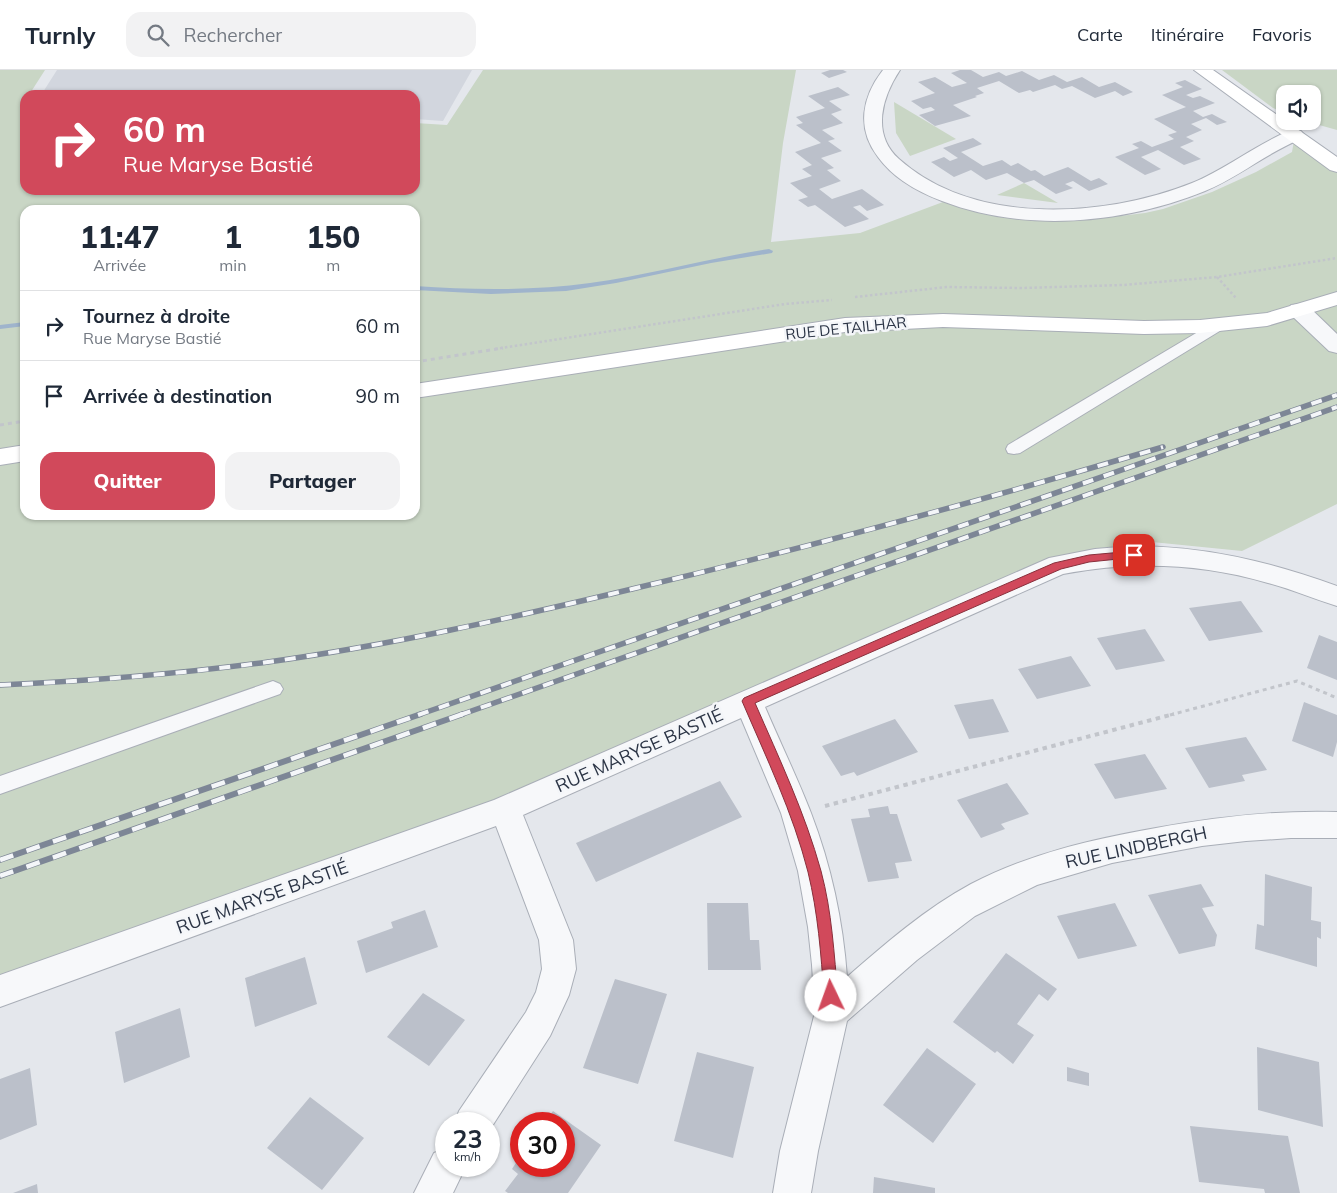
<!DOCTYPE html>
<html lang="fr">
<meta charset="utf-8">
<style>
:root{--surface:#fff;--page:#f2f2f3;--text:#1f2937;--muted:#747a83;--line:#e0e1e3;--accent:#d1495b}
body{margin:0;font-family:Mulish,sans-serif;background:var(--page);color:var(--text);height:100vh;display:flex;flex-direction:column;font-size:19px;white-space:nowrap}
*{box-sizing:border-box;margin:0}
p{font-size:16px;color:var(--muted)}
.icon{flex:none;width:28px;height:28px;fill:none;stroke:currentColor;stroke-width:2;stroke-linecap:round;stroke-linejoin:round}
.map{position:relative;flex:1;overflow:hidden}
.details{position:absolute;left:20px;top:135px;width:400px;height:315px;display:flex;flex-direction:column;background:var(--surface);border-radius:15px;box-shadow:0 1px 4px #0004}
.details>*{flex:none}
.hud{position:absolute;left:20px;top:20px;width:400px;height:105px;border-radius:15px;box-shadow:0 1px 4px #0004;background:#d1495b;color:#fff;overflow:hidden}
.tools{position:absolute;left:1276px;top:15px;display:grid;gap:10px}
.tools a{display:grid;place-items:center;width:45px;height:45px;border-radius:10px;background:var(--surface);box-shadow:0 1px 4px #0004;font-size:25px}
.speed{position:absolute;left:435px;top:1042px;display:flex;gap:10px;font-size:25px;font-weight:700;text-align:center}
.speed>*{display:grid;place-content:center;width:65px;height:65px;border-radius:50%;background:var(--surface);box-shadow:0 1px 4px #0004;line-height:1}
.speed small{font-size:12px;font-weight:400}
.speed .limit{border:8px solid #d22;background:#fff;color:#111}
.pin{position:absolute;display:grid;place-items:center;width:42px;height:42px;color:#fff;margin:-21px;border-radius:10px;box-shadow:0 2px 8px #0006}
.me{position:absolute;width:55px;margin:-28px;rotate:357deg;stroke-linejoin:round;filter:drop-shadow(0 0 4px #0008)}
.turn{display:flex;align-items:center;gap:18px;height:105px;padding:0 20px;font-size:22px}
.turn .icon{width:65px;height:65px;stroke-width:2.5}
.turn b{display:block;font-size:35px;line-height:42px}
.eta{display:flex;justify-content:space-evenly;align-items:center;height:85px;text-align:center}
.eta b{font-size:30px;font-weight:800;line-height:35px}
.cta{display:flex;gap:10px;margin-top:auto;padding:10px 20px}
.cta a{flex:1;height:58px;border-radius:15px;background:var(--accent);color:#fff;font-size:20px;font-weight:800;line-height:58px;text-align:center}
.cta a+a{background:var(--page);color:var(--text)}
ul{padding:0;list-style:none}
li{display:flex;align-items:center;gap:15px;height:70px;padding:0 20px;border-top:1px solid var(--line)}
li div{flex:1}
li b{display:block;font-size:19px}
li em{font-style:normal}
header{display:flex;align-items:center;gap:30px;box-sizing:border-box;height:70px;padding:0 25px;background:var(--surface);border-bottom:1px solid var(--line)}
header strong{font-size:24px}
nav{display:flex;gap:28px;margin-inline-start:auto;font-size:18px}
.search{width:350px;height:45px;background:var(--page);display:flex;align-items:center;gap:12px;box-sizing:border-box;padding:0 18px;border-radius:15px;color:var(--muted);font-size:19px}
.map>svg:first-child{display:block}
</style>
<header>
<strong>Turnly</strong>
<div class="search"><svg class="icon" aria-label="search" viewBox="0 0 24 24"><circle cx="10" cy="10" r="6"/><path d="M15 15l6 6"/></svg>Rechercher</div>
<nav><a>Carte</a><a>Itinéraire</a><a>Favoris</a></nav>
</header>
<div class="map">
<svg width="1337" height="1123" viewBox="0 0 1337 1123">
<rect width="100%" height="100%" fill="#e4e7ec"/>
<path fill="#d2d6de" d="M57,0H472L443,51L415,49V25H82L43,22Z"/>
<path fill="#c9d6c5" fill-rule="evenodd" d="M0,0H45L29,25H25V120H415V53L447,55L483,0H796L783,73L771,172L860,163L951,129L1072,148L1120,146L1145,143L1163,139L1212,122L1256,102L1292,82L1295,65L1337,96V434L1242,481L1132,470L1058,495L505,739L0,921ZM25,140H415V445H25Z
M1222,0H1337V60L1305,51H1312V24H1285V43L1273,38Z
M894,32L956,69L910,86L896,63Z
M1024,113L1058,133L997,125Z"/>
<g fill="none" stroke-linecap="round" stroke-linejoin="round">
<path fill="#9fb4cc" fill-rule="evenodd" d="M769,179L773,181L772,183L711,193L616,213L566,221L491,224L415,220V216C473,220 532,221 590,213C650,205 709,188 769,179Z
M25,252V256L0,259V255Z"/>
</g>
<path fill="#bbc0ca" d="M830,0H843L847,2L829,8L821,3Z
M960,0H971L983,7L999,2L1006,6L1022,1L1039,10L1054,5L1067,12L1082,7L1099,17L1115,12L1133,22L1123,26L1115,21L1095,28L1072,16L1062,19L1055,15L1033,22L1030,20L1019,23L999,11L977,18L984,23L975,26L977,27L953,35L971,46L935,56L919,45L935,40L931,37L923,39L911,31L935,23L918,12L935,7L952,17L967,13L951,3Z
M1185,10L1202,19L1186,25L1193,28L1200,26L1215,33L1193,41L1203,47L1212,44L1227,52L1217,55L1206,48L1191,54L1202,60L1186,67L1194,71L1180,77L1201,89L1184,95L1158,80L1141,87L1161,99L1145,105L1115,87L1139,78L1132,74L1141,71L1152,77L1174,69L1168,65L1177,62L1154,49L1186,37L1162,25L1183,17L1175,13Z
M838,17L850,25L829,31L842,40L831,44L843,53L822,60L835,69L828,71L842,81L821,88L834,98L827,100L841,111L819,119L832,129L862,119L884,135L867,141L860,135L853,137L869,149L845,157L815,135L808,137L798,130L808,127L790,113L812,106L802,99L812,95L795,82L821,73L796,55L803,53L796,47L825,38L808,26Z
M973,68L982,74L961,82L983,96L1002,90L1011,96L1018,93L1031,101L1035,100L1044,106L1068,97L1091,111L1099,108L1108,114L1089,121L1073,111L1065,114L1073,118L1056,124L1034,110L1024,113L1007,103L986,110L971,100L954,107L931,92L944,87L950,91L958,88L943,78Z
M1241,531L1263,562L1209,571L1189,538Z
M1145,559L1165,591L1116,600L1097,568Z
M1319,565L1337,572V610L1307,598Z
M1071,586L1091,616L1037,629L1018,599Z
M993,629L1009,662L969,669L954,635Z
M1304,632L1337,645V672L1333,687L1292,671Z
M895,649L918,682L857,706L854,702L841,706L822,676Z
M1246,667L1267,700L1242,705L1245,711L1209,718L1185,678Z
M1145,684L1167,719L1115,729L1094,694Z
M720,711L742,747L596,812L576,773Z
M1007,713L1029,744L1001,754L1005,759L981,768L957,730Z
M888,736L890,744H897L912,791L895,793L899,808L868,812L851,749L870,747L868,739Z
M1265,804L1312,817L1311,850L1321,852V869L1317,867V897L1255,879L1257,854L1264,856Z
M1201,814L1214,836L1202,838L1217,865L1215,876L1179,884L1148,825Z
M707,833H748L750,870H759L761,900H708Z
M1115,833L1137,876L1078,889L1057,846Z
M425,840L438,877L366,903L357,871L393,858L391,852Z
M1006,883L1057,919L1048,931L1039,924L1017,954L1034,965L1013,994L997,981L995,983L953,952Z
M305,887L317,934L255,957L245,908Z
M615,909L667,924L638,1014L583,998Z
M423,923L465,950L429,996L387,967Z
M180,938L190,987L124,1013L115,962Z
M1257,977L1319,992L1323,1057L1258,1040Z
M927,978L976,1014L933,1073L883,1035Z
M697,982L754,997L733,1088L674,1071Z
M1067,997L1089,1003V1016L1067,1011Z
M30,998L37,1055L0,1070V1009Z
M310,1027L364,1068L322,1120L267,1078Z
M553,1041L601,1075L568,1123H508L505,1121L518,1104L512,1099L521,1085V1096H564V1054H544Z
M1190,1056L1288,1066L1300,1123H1265L1264,1119L1199,1112Z
M874,1107L935,1118V1123H873Z
M37,1114L38,1123H13Z"/>
<g fill="none" stroke-linecap="round" stroke-linejoin="round">
<g stroke="#a9aeb7" stroke-width="2">
<path id="lane" d="M1218,252L1223,253L1225,256L1223,259L1020,383L1014,384L1008,383L1006,379L1008,375L1213,253Z
M273,611L280,614L283,619L280,624L0,724V706Z"/>
</g>
<g stroke="#a9aeb7" stroke-width="2">
<path id="street" d="M883,0H900C882,27 871,64 899,89C974,156 1104,148 1192,113C1226,99 1255,75 1289,61L1295,60L1301,61L1304,65L1301,69C1268,82 1239,107 1205,121C1123,154 1025,163 942,131C918,122 893,108 878,87C856,58 862,27 883,0Z
M1299,234L1307,235L1337,264V283L1329,281L1291,245L1288,240L1291,235Z
M1131,476C1204,476 1268,491 1337,516V536C1314,529 1291,519 1268,513C1200,493 1132,491 1063,504L765,637C780,672 797,707 811,743C831,795 843,851 847,907C886,873 925,839 971,814C1028,784 1093,769 1156,758C1216,747 1276,740 1337,742V768H1291L1246,771L1202,776L1112,793L1037,815L975,846L917,890L847,951L818,1081L811,1123H773L780,1081L815,942L812,895L808,857L798,801L781,743L741,648L523,745L573,870L576,899L569,925L550,966L489,1061V1054H454L459,1041L526,942L536,922L542,899L539,870L496,756L0,937V905L494,730L1049,488L1095,479Z
M446,1078V1096H466L453,1123H414L434,1083Z"/>
</g>
<g stroke="#a9aeb7" stroke-width="2">
<path id="secondary" d="M1194,0H1213L1337,87V102L1330,100Z
M1337,222V235L1267,256L1200,263L1144,264L943,257L845,262L415,328V314L845,248L943,244L1144,251L1200,250L1267,243Z
M25,375V391L0,395V379Z"/>
</g>
<path stroke="#c2c5cb" stroke-width="2.5" stroke-dasharray="2.5 2.5" stroke-linecap="butt" d="M1217,207L1236,228
M855,227L947,217L1022,218L1123,215L1217,207L1337,188
M495,279L785,234L832,230"/>
<path stroke="#c2c5cb" stroke-width="3" stroke-dasharray="4 4" stroke-linecap="butt" d="M415,292L503,278
M0,355L25,351
M1170,645L1297,611L1337,628"/>
<path stroke="#c2c5cb" stroke-width="4" stroke-dasharray="4.5 4.5" stroke-linecap="butt" d="M825,736L1174,644"/>
<use href="#lane" fill="#f7f8fa" fill-rule="evenodd"/>
<use href="#street" fill="#f7f8fa" fill-rule="evenodd"/>
<use href="#secondary" fill="#fff" fill-rule="evenodd"/>
<g stroke="#7d8696" stroke-width="5.5">
<path id="rail-far1" d="M0,615C90,611 179,604 268,592C391,575 511,548 632,519C810,477 987,429 1163,377
M418,645L1337,325
M460,645L1337,337"/>
</g>
<g stroke="#7d8696" stroke-width="6">
<path id="rail" d="M0,790L421,644
M0,806L463,644"/>
</g>
<use href="#rail-far1" stroke="#f4f6f9" stroke-width="4" stroke-dasharray="11" stroke-linecap="butt"/>
<use href="#rail" stroke="#f4f6f9" stroke-width="4.5" stroke-dasharray="14" stroke-linecap="butt"/>
</g>
<path fill="#d1495b" stroke="#882f3b" d="M1134,481L1139,485L1138,487L1089,492L1061,499L755,633C779,688 805,743 821,801C832,842 834,884 838,926L836,931L831,933L826,931L824,926C821,884 818,843 808,802C793,743 766,687 742,631L744,628L1054,493L1089,485Z"/>
<g text-anchor="middle" dominant-baseline="central" stroke-width="5" stroke-linejoin="round" paint-order="stroke">
<g font-size="15" fill="#2b3445" stroke="#f4f6f9">
<text transform="translate(846 258) rotate(-6)">RUE DE TAILHAR</text>
</g>
<g font-size="18" fill="#2b3445" stroke="#f4f6f9">
<text transform="translate(639 680) rotate(-24)">RUE MARYSE BASTIÉ</text>
<text transform="translate(1136 777) rotate(-12)">RUE LINDBERGH</text>
<text transform="translate(262 827) rotate(-20)">RUE MARYSE BASTIÉ</text>
</g>
</g>
</svg>
<div class="tools">
<a><svg class="icon" aria-label="sound" viewBox="0 0 24 24"><path d="M4 9h4l5-4v14l-5-4H4zM17 9q2 3 0 6"/></svg></a>
</div>
<div class="speed"><div>23<small>km/h</small></div><div class="limit">30</div></div>
<div class="pin" style="left:1134px;top:485px;background:#d93025"><svg class="icon" aria-label="arrive" viewBox="0 0 24 24"><path d="M6 21V4h12l-3 4 3 4H6"/></svg></div>
<svg class="me" style="left:831px;top:926px" viewBox="-20 -20 40 40"><circle r="19" fill="#fff"/><path d="M0-13L10 11 0 6-10 11z" fill="#d1495b"/></svg>
<div class="hud">
<div class="turn"><svg class="icon" aria-label="right" viewBox="0 0 24 24"><path d="M7 20v-9h11M14 6l5 5-5 5"/></svg><div><b>60 m</b>Rue Maryse Bastié</div></div>
</div>
<section class="details">
<div class="eta">
<div><b>11:47</b><p>Arrivée</p></div>
<div><b>1</b><p>min</p></div>
<div><b>150</b><p>m</p></div>
</div>
<ul>
<li><svg class="icon" aria-label="right" viewBox="0 0 24 24"><path d="M7 20v-9h11M14 6l5 5-5 5"/></svg><div><b>Tournez à droite</b><p>Rue Maryse Bastié</p></div><em>60 m</em></li>
<li><svg class="icon" aria-label="arrive" viewBox="0 0 24 24"><path d="M6 21V4h12l-3 4 3 4H6"/></svg><div><b>Arrivée à destination</b></div><em>90 m</em></li>
</ul>
<div class="cta"><a>Quitter</a><a>Partager</a></div>
</section>
</div>
